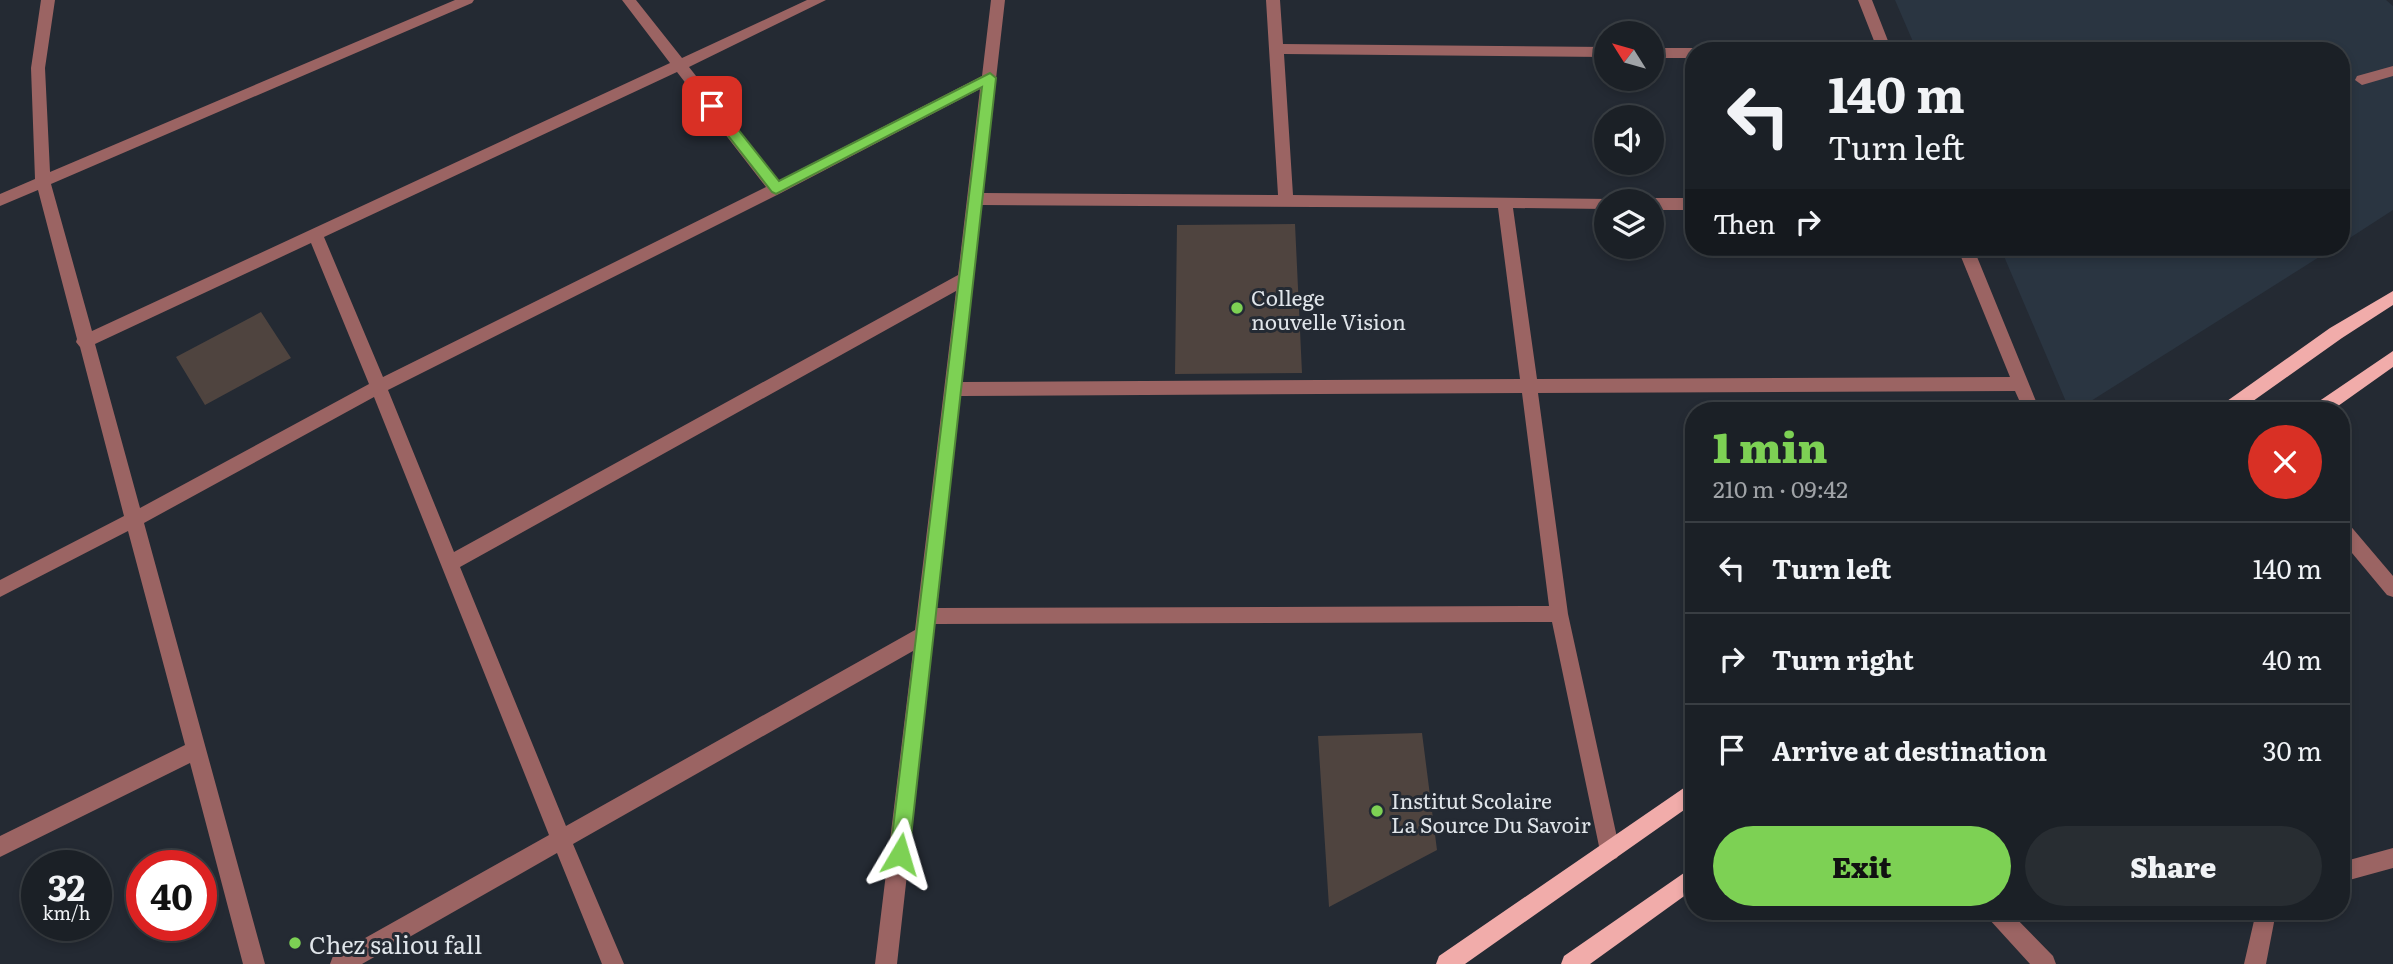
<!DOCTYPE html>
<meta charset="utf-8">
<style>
:root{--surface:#1b2026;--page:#282d32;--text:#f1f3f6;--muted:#a0a3a7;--line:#393e43;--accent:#7dd154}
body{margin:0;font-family:Literata,serif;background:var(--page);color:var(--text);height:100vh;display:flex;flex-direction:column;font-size:26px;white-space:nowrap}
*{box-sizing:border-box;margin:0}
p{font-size:23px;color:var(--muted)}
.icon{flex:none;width:38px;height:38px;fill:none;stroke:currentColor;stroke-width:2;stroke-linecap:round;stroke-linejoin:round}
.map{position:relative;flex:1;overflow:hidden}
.panel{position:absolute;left:1685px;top:402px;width:665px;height:518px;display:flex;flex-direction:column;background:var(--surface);border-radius:28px;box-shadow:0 4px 10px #0003,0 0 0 2px var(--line)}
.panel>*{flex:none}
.hud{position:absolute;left:1685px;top:42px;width:665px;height:214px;border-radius:28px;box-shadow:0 4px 10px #0003,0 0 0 2px var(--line);background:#1b2026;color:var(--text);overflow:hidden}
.needle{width:46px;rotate:307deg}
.fabs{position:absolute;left:1594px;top:21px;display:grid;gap:14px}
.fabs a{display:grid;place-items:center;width:70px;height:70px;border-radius:50%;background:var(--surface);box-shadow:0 4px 10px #0003,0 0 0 2px var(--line);font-size:35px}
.speed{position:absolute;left:21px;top:850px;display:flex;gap:14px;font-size:35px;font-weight:700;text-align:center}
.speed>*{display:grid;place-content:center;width:91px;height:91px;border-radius:50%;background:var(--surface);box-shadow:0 4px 10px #0003,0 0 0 2px var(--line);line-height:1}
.speed small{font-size:18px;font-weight:400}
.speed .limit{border:10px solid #d22;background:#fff;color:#111}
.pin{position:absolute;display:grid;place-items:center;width:60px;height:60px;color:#fff;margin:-30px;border-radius:14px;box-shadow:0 4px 10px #0006}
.me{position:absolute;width:77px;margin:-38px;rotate:7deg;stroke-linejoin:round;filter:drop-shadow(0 0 5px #0008)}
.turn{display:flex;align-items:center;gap:24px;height:147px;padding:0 28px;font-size:32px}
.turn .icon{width:91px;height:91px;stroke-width:2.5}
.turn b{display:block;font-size:49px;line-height:60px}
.then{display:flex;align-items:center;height:66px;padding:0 28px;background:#0003;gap:14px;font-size:26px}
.round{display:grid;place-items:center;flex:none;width:74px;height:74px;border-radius:37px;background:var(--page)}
.overview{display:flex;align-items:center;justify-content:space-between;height:119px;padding:0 28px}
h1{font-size:42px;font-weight:800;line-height:52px;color:var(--accent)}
.action{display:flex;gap:14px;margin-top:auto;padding:14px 28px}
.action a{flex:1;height:80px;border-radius:42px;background:var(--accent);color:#111;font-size:28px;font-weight:800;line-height:80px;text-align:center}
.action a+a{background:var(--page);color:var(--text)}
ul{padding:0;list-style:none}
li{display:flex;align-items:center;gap:21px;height:91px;padding:0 28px;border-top:2px solid var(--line)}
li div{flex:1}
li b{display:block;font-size:26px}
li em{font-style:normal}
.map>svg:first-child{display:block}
</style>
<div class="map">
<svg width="2393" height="964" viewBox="0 0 2393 964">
<rect width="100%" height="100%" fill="#242a33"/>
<path fill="#2a3541" d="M1895,0H2386L2393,6V210L2342,243V51H1917Z
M2000,247H2335L2075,411H2070Z"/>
<path fill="#4f443f" d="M1295,224L1302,373L1175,374L1177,225Z
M261,312L291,358L205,405L176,357Z
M1422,733L1437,850L1329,907L1318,736Z"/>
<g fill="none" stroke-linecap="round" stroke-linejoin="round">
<path fill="#9b6463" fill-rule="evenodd" d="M41,0H55L45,68L50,172L455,0H474L472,3L51,184L92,331L670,63L622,0H636L682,58L807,0H826L689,67L778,181L982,76L991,0H1005L983,193L1278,195L1266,0H1280L1283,44L1606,47V57L1284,54L1293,195L1611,199L1613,201H1606V209L1513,208L1537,379L2010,377L1957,247H1973L2040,411H2024L2015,391L1538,393L1568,614L1620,851L1617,858L1610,861L1603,858L1600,851L1552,622L935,624L897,964H875L913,651L573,844L624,964H602L557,853L362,964H330L333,956L549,835L374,397L144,523L265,964H243L190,763L0,857V836L185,745L128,531L0,597V580L124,516L80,347L76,342L77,339L38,190L0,206V194L35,179L31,68ZM677,72L766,187L383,377L324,237ZM980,89L958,275L454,552L388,390L781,193ZM982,205L1498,208L1520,379L962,382ZM311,243L369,384L140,508L95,344ZM956,291L915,630L566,826L460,567ZM1522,393L1549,606L937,608L960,396Z
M1858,0H1872L1892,51H1878Z
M1652,48H1694L1700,51H1694V58H1652Z
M2393,66V76L2362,85L2355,80L2357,76Z
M1652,198H1694V210H1652V201H1646Z
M2342,521L2348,523L2393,576V597L2387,595L2342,541Z
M2393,848V868L2342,882V862Z
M1986,912H2010L2053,956L2056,964H2030L1989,919Z
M2256,912H2276L2266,964H2244Z"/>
<path fill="#f1acaa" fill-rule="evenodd" d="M2393,291V305L2342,338L2239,411H2218L2220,406L2330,328Z
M2393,351V367L2331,411H2310L2312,406Z
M1694,781V803L1465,964H1436L1439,956Z
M1694,866V889L1590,964H1561L1564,956Z"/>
</g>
<path fill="#7dd154" stroke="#518837" stroke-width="2" d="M990,73L996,78L909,854L906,861L900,863L893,861L890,854L982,87L776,194L772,192L705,106L712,102L717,103L779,181Z"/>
<g fill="#7dd154" stroke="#242a33" stroke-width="2.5">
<circle cx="1237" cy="308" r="7"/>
<circle cx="1377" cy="811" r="7"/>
<circle cx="295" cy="943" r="7"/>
</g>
<g text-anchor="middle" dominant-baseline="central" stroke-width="6" stroke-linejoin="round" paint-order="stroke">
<g font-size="21" fill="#e0e5ea" stroke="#242a33" text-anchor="start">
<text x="1251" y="296">College<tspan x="1251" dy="24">nouvelle Vision</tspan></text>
<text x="1391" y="799">Institut Scolaire<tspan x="1391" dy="24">La Source Du Savoir</tspan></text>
</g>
<g font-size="24" fill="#e0e5ea" stroke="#242a33" text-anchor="start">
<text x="309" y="943">Chez saliou fall</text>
</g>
</g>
</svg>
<div class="fabs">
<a><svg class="needle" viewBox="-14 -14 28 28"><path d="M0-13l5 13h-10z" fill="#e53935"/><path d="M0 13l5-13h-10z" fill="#a0a3a7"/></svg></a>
<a><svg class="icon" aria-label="sound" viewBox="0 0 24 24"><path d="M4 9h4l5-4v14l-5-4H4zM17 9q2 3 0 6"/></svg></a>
<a><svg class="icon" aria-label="layers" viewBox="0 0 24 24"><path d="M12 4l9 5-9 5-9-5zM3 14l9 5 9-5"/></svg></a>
</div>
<div class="speed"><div>32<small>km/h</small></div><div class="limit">40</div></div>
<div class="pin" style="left:712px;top:106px;background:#d93025"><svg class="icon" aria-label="arrive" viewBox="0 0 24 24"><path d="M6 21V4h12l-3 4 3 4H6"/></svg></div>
<svg class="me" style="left:900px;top:854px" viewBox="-20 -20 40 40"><path d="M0-17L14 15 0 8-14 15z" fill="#7dd154" stroke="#fff" stroke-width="4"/></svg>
<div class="hud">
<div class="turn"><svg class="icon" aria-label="left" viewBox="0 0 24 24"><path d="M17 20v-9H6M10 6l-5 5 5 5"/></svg><div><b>140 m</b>Turn left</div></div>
<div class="then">Then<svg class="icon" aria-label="right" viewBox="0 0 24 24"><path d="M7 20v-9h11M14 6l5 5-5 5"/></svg></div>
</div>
<section class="panel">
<div class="overview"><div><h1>1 min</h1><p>210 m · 09:42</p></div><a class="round" style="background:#d93025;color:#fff"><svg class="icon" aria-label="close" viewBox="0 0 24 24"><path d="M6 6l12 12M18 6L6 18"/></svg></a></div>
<ul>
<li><svg class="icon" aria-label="left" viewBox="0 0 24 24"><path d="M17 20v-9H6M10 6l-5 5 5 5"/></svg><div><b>Turn left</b></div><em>140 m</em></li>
<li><svg class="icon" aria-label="right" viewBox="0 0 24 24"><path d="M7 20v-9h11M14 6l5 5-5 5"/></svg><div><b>Turn right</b></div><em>40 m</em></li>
<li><svg class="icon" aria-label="arrive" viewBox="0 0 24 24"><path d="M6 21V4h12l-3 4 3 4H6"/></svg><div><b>Arrive at destination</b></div><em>30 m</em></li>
</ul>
<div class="action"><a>Exit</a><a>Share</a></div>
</section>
</div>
